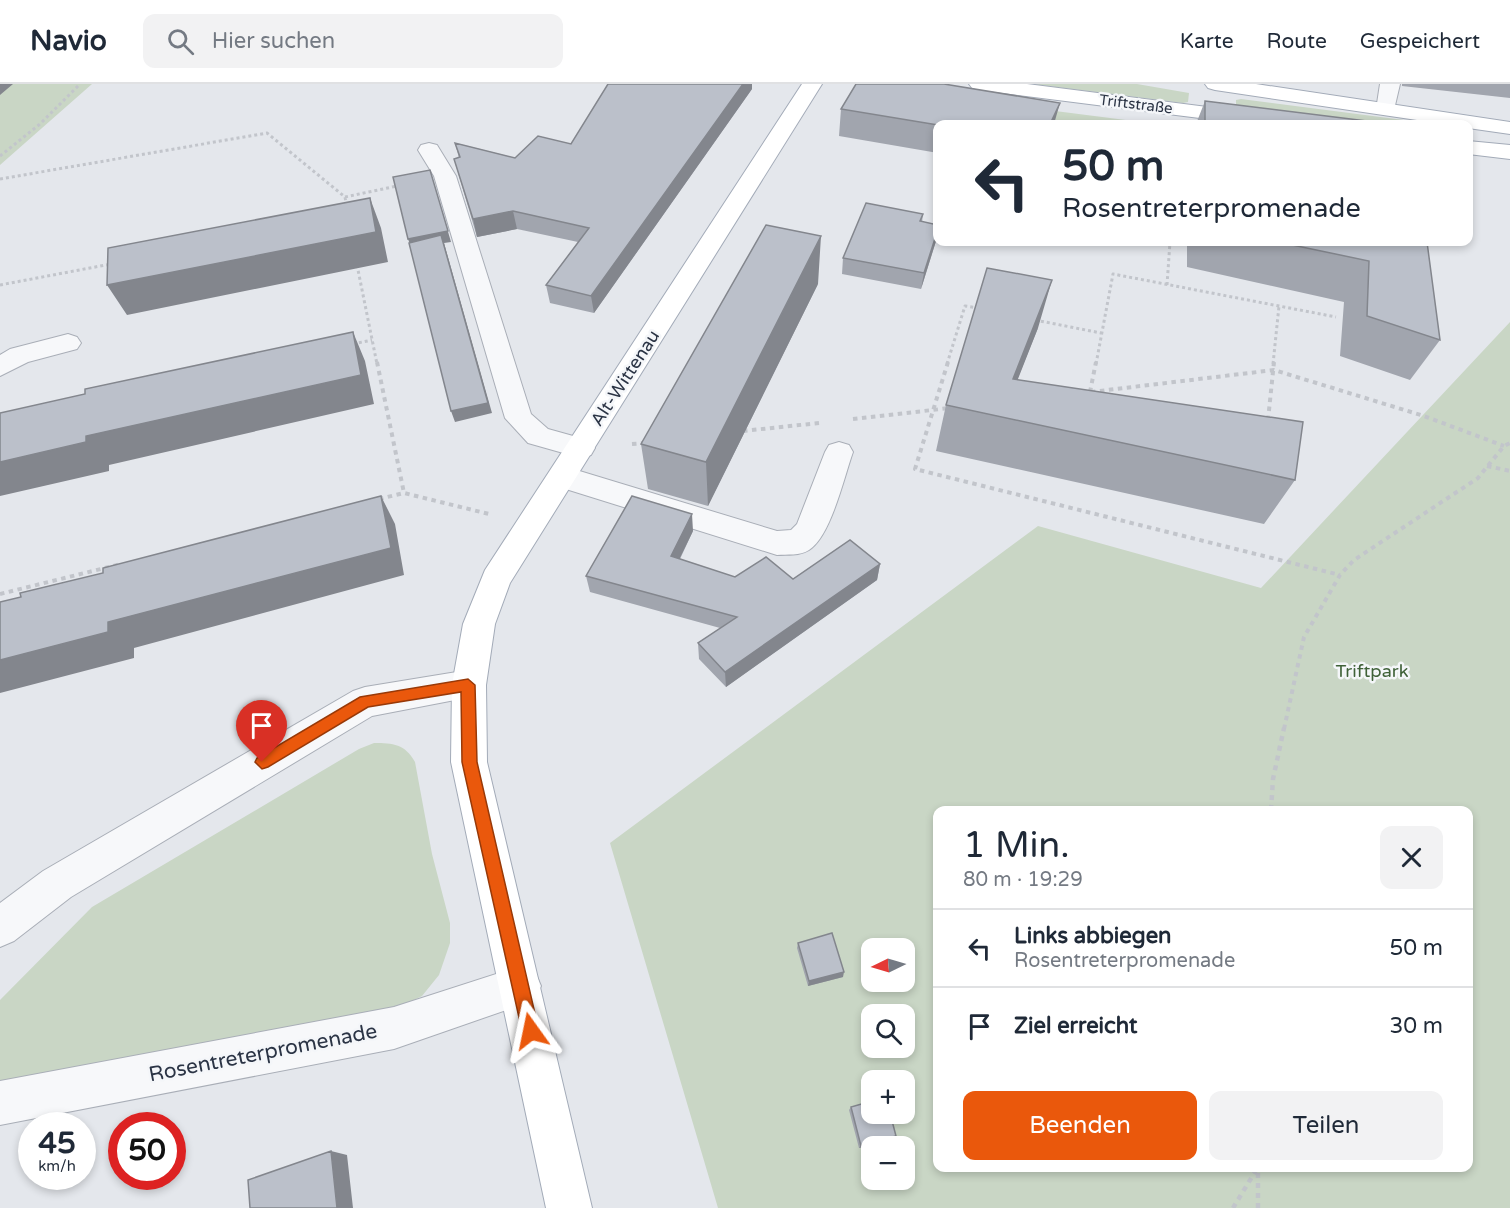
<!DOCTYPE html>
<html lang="de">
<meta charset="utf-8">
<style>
:root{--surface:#fff;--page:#f2f2f3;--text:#1f2937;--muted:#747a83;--line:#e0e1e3;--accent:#ea580c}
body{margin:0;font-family:"Varela Round",sans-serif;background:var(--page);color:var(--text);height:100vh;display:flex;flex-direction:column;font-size:22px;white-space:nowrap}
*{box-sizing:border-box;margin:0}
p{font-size:20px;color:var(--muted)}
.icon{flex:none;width:33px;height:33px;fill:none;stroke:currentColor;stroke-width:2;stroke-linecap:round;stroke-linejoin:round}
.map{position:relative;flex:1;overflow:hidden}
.panel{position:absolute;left:933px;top:722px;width:540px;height:366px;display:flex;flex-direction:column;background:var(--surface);border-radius:12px;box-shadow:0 3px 9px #0003}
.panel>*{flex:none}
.banner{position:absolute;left:933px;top:36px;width:540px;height:126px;border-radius:12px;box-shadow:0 3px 9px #0003;background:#fff;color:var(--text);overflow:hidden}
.needle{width:39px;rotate:265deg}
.fabs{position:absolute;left:861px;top:854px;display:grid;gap:12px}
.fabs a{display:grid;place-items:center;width:54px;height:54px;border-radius:12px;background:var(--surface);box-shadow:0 3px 9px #0003;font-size:30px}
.speed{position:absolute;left:18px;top:1028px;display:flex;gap:12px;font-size:30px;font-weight:700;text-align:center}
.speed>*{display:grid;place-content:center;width:78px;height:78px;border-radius:50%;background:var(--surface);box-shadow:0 3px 9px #0003;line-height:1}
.speed small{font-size:15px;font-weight:400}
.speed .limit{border:9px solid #d22;background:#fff;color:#111}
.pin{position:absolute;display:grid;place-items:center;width:51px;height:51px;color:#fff;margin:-62px -26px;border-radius:50% 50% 50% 0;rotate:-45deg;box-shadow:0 0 6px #0007}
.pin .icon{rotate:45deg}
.me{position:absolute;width:66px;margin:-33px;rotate:348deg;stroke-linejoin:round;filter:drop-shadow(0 0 4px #0008)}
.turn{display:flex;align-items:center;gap:21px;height:126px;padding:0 30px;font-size:27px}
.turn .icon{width:78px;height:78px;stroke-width:2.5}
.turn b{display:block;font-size:42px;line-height:51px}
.round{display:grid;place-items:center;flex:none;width:63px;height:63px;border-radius:12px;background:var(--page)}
.headline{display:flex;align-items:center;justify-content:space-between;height:102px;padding:0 30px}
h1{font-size:36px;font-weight:600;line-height:45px}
.primary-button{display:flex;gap:12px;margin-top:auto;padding:12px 30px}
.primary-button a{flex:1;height:69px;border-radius:12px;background:var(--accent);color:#fff;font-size:24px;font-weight:600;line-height:69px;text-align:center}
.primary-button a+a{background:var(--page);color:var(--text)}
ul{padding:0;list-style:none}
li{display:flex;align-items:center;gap:18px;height:78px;padding:0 30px;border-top:2px solid var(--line)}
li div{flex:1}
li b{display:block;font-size:22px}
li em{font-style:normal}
header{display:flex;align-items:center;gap:36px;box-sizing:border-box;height:84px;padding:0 30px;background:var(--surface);border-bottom:2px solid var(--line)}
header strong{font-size:28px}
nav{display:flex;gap:33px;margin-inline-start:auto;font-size:21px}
.search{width:420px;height:54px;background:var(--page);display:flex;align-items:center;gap:15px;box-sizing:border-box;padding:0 21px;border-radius:12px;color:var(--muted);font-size:22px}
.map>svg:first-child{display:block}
</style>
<header>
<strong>Navio</strong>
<div class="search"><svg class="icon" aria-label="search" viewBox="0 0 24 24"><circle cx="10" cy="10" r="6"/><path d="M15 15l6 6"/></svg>Hier suchen</div>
<nav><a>Karte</a><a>Route</a><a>Gespeichert</a></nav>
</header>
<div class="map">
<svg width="1510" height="1124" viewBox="0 0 1510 1124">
<rect width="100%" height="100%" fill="#e4e7ec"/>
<path fill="#c9d6c5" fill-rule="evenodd" d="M0,0H92L0,81Z
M1032,0H1137L1189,9L1188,18L1183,19Z
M889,6L1157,40H1021Z
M1241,15L1427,39L1429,40H1350L1236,25V16Z
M1510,238V1124H718L610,759L1038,442L1261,504ZM938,726H1468V1083H938ZM872,864H904V897H872ZM872,930H904V963H872ZM872,996H904V1029H872ZM872,1062H904V1095H872Z
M374,659C393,659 405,660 415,678L432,770L450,839V859L439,891L422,912L396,925L0,999V916L92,823L359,665Z"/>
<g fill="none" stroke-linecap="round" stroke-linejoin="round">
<g stroke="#a9aeb7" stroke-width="2">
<path id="minor" d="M1380,0H1400L1393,30H1379L1376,26Z
M429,59L437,61L456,92L531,330L548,345L591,357L595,364L591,371L581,374L528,359L505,334L434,92L418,66L421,61Z
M68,250L77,253L81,259L77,265L28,278L0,292V271L10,265Z
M839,358L849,361L853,368C844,393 831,452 809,466C800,472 787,470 777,471L553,401L548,393L553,385L563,382L777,447L791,446L797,440L825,368L829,361Z
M469,586L481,591L486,601L481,611L372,632L71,813L14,857L0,863V819L43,787L353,607L365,603Z
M521,882L535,888L541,902L535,916L394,965L0,1041V997L394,923Z"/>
</g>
<g stroke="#a3abb8" stroke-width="2">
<path id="major" d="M802,0H822L510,499L495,540L486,601L487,678L592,1124H546L451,678L452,601L463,540L485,486Z
M969,0H1027L1293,34L1300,36L1304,40H1247L979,6L972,4Z
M1205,0H1256L1510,38V50L1468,44V40H1444L1215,6L1208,4Z
M1468,57L1510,61V75L1468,70Z"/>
</g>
<path stroke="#c2c5cb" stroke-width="3" stroke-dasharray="3 3" stroke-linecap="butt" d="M0,72L40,40L80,0
M0,95L267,49L345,113L347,123
M345,113L397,102
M357,181L377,280
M0,201L111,180
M1167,201L1170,158
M1035,236L1101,249
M353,260L372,256
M947,280L965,222L978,224
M1096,280L1113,190L1336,233
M1273,280L1279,222"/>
<path stroke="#c2c5cb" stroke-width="4" stroke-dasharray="4.5 4.5" stroke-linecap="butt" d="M377,278L404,409L489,430
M948,278L915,385L1340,491
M1090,308L1096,278
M1091,308L1274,286L1424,332L1504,362
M853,335L950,324
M1268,336L1274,278
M743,347L819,339
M632,360L646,359
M1487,382L1510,387
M379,415L404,409
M0,510L121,480
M1284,645L1304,553L1340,491L1354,476L1478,394L1504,362L1510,359"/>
<path stroke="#c2c5cb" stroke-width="4.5" stroke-dasharray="5 5" stroke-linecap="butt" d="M1271,726L1273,695L1284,644
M1258,1089V1124
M1233,1124L1258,1083"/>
<use href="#minor" fill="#f7f8fa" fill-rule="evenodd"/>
<use href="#major" fill="#fff" fill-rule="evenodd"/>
</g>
<path fill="#a1a5ae" d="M1402,0H1510V14L1402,2Z
M752,5L594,229L550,219L546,201L578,158L517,145L477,153L454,75L459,74L455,59L515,74L571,60Z
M1205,17L1391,40H1196Z
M841,25L938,40V69L839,52Z
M923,130L922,138L938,141V148L936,157L921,205L842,190L843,174Z
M1187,158H1427L1440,256L1410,296L1340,272L1344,218L1187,183Z
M818,200L708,422L648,405L641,360Z
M1038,244L1017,296L1295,396L1264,440L936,367L946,321Z
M693,447L680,475L735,493L793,495L880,480L877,496L726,603L699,575L698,559L720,544L590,508L586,492Z
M798,859L843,893L808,902L797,864Z
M851,1023L896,1052L894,1054L859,1064L849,1026Z"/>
<path fill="#83868d" d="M0,0H13L0,11Z
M743,0H752V5L594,229L591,212Z
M1060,19L1054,40H1050Z
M430,86L451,158L444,159L492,329L455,338L451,327L412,166L408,155Z
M370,114L381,144L388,178L127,231L107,201Z
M513,127L517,145L477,153L473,135Z
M938,145L936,157L921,205L924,189Z
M821,152L818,200L708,422L706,378Z
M1052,196L1038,244L1003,333L1013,295Z
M353,248L365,277L374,320L109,381V387L0,412V378L86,352Z
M381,412L395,440L404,491L134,564V574L0,609V576L108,538Z
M692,430L693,447L673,488L671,472Z
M880,480L877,496L726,603L725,588Z
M844,888L843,893L808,902L809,897Z
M896,1052L894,1054L859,1064L861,1062Z
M331,1067L347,1071L353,1124H337Z"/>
<path fill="#bbc0ca" stroke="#83868d" stroke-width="1.5" d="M608,0H743L591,212L546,201L589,144L513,127L473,135L454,75L460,73L455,59L515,74L538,52L571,60Z
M856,0H944L1060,19L1050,40L938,41L841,25Z
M1205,17L1391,40H1205Z
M430,86L448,147L408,155L393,93Z
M370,114L376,148L107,201L108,164Z
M866,119L923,130L920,137L938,141V145L924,189L843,174Z
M766,141L821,152L706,378L641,360Z
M441,151L488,319L451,327L409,159Z
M1278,158H1427L1440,256L1367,232L1369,177Z
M987,184L1052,196L1013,295L1303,338L1295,396L946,321Z
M353,248L361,291L86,352V358L0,378V329L85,310V305Z
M381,412L391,464L108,538V548L0,576V518L21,513L20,509L103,489V484Z
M632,412L692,430L671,472L735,493L766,473L793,495L850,456L880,480L725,588L698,559L737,533L586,492Z
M832,849L844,888L809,897L798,859Z
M872,1017V1029H890L896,1052L861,1062L851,1023Z
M331,1067L337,1124H250L248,1096Z"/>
<path fill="#ea580c" stroke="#983908" stroke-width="1.5" d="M468,595L475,601L477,678L539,947L537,953L531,955L524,953L522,947L462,678L461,608L368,623L268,683L262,685L255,678L257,674L360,613Z"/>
<g text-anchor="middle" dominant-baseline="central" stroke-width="5" stroke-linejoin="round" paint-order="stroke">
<g font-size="15" fill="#2b3445" stroke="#f4f6f9">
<text transform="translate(1136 20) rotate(7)">Triftstraße</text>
</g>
<g font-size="18" fill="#2b3445" stroke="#f4f6f9">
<text transform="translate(625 294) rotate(-57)">Alt-Wittenau</text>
</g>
<g font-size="18" fill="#3f6138" stroke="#f4f6f9">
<text x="1372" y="587">Triftpark</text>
</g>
<g font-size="21" fill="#2b3445" stroke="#f4f6f9">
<text transform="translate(263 969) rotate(-11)">Rosentreterpromenade</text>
</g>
</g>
</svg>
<div class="fabs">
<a><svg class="needle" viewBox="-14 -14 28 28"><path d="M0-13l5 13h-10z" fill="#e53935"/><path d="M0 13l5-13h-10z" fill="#747a83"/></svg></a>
<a><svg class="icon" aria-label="search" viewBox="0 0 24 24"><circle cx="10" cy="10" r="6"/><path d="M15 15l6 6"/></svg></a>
<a>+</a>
<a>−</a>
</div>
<div class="speed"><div>45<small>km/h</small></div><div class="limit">50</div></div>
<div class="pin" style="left:262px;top:678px;background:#d93025"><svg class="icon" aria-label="arrive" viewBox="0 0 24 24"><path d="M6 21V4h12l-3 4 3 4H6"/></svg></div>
<svg class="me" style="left:531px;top:947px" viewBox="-20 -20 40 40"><path d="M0-17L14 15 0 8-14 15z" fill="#ea580c" stroke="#fff" stroke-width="4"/></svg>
<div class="banner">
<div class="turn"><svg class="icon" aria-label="left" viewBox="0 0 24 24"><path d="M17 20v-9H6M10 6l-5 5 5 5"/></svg><div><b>50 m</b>Rosentreterpromenade</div></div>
</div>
<section class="panel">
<div class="headline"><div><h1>1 Min.</h1><p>80 m · 19:29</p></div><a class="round"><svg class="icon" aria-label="close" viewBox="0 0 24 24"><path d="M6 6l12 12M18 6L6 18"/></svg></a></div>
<ul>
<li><svg class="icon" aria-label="left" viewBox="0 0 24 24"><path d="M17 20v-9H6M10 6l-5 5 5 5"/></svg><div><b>Links abbiegen</b><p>Rosentreterpromenade</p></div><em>50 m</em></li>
<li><svg class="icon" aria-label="arrive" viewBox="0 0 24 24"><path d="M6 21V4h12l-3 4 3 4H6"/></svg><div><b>Ziel erreicht</b></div><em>30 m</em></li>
</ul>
<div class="primary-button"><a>Beenden</a><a>Teilen</a></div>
</section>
</div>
